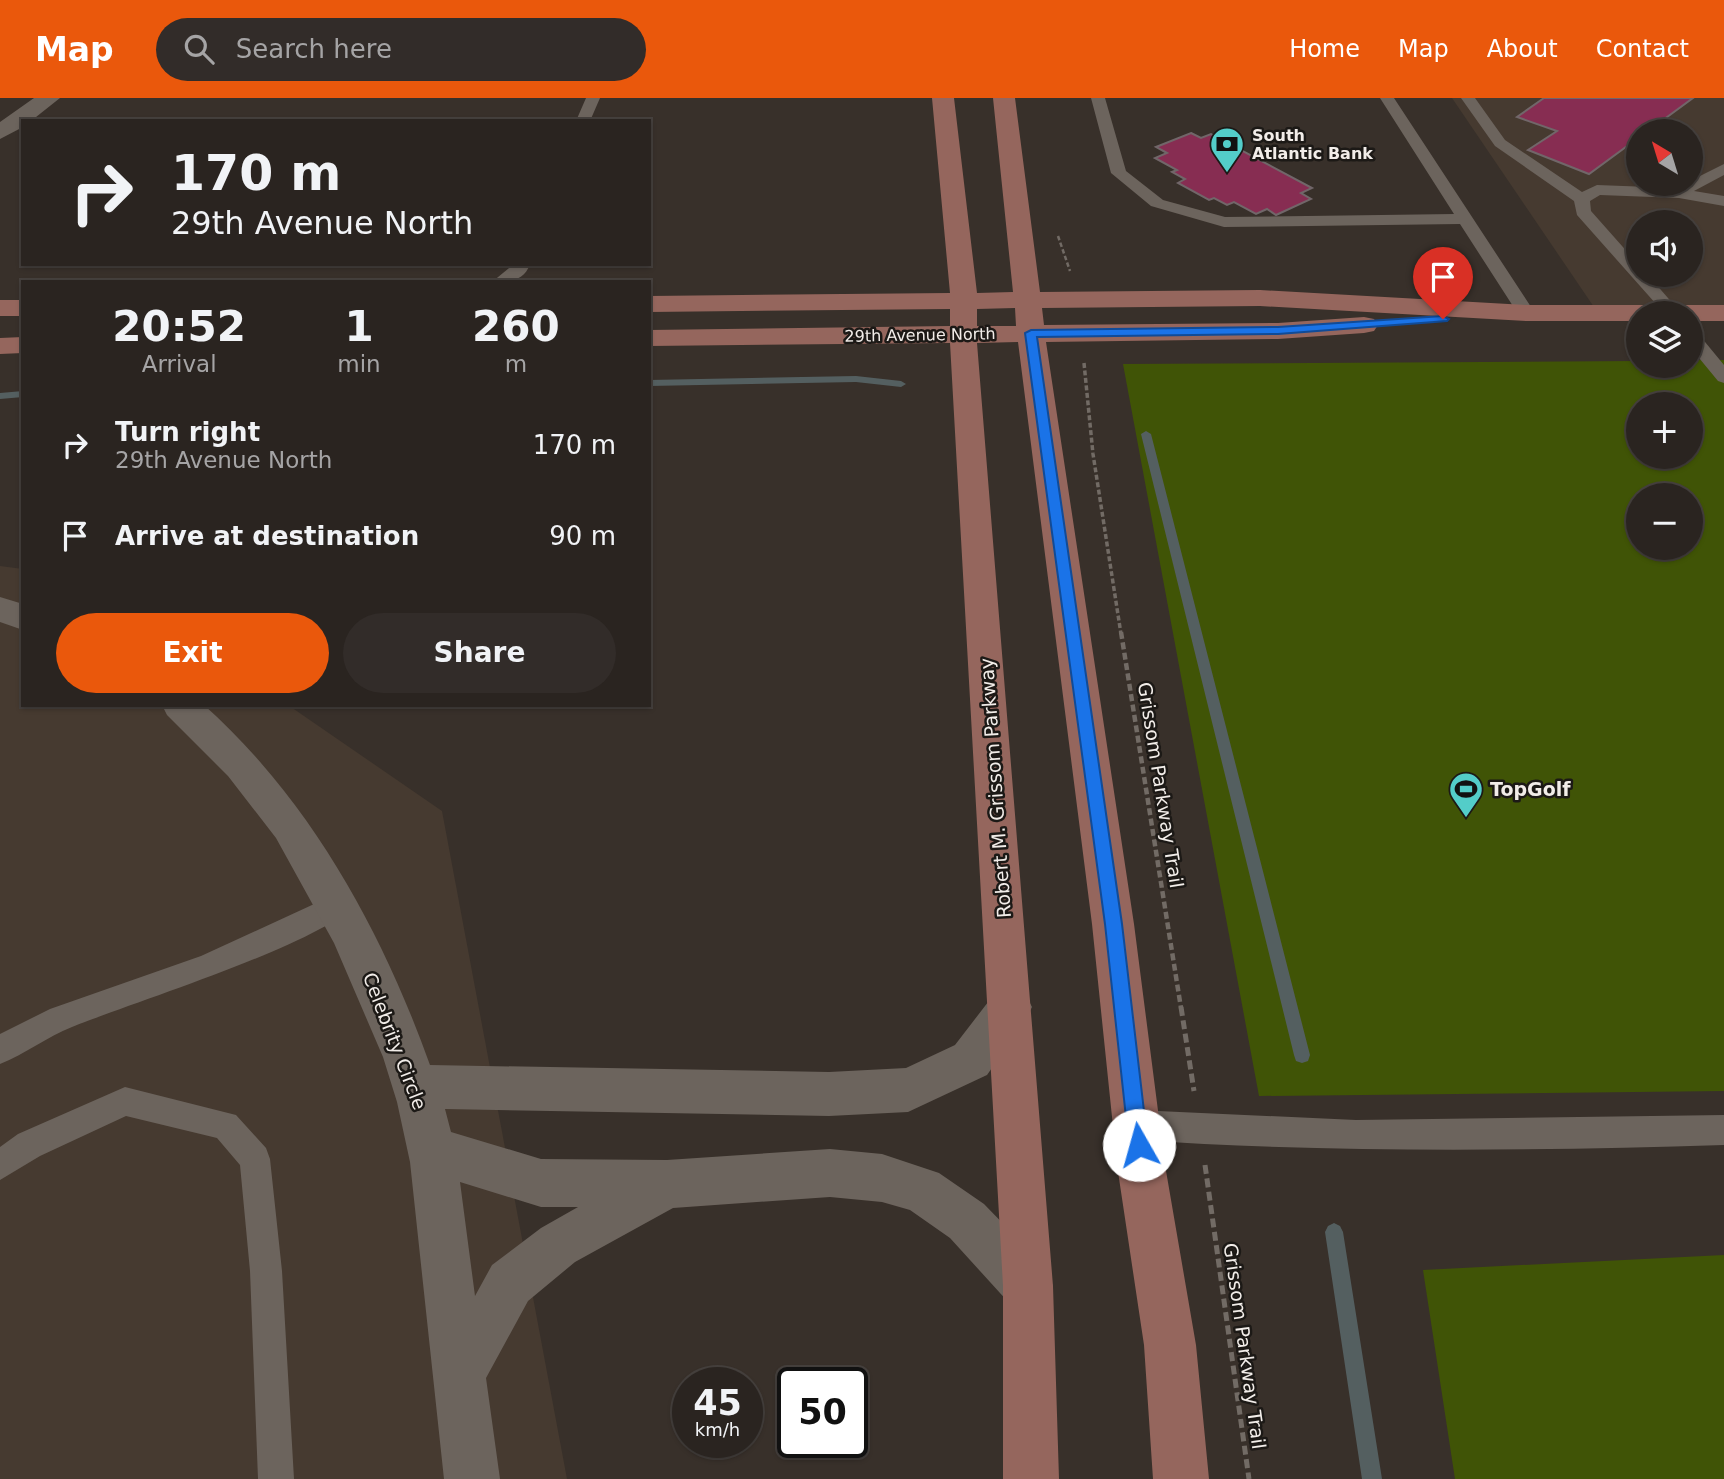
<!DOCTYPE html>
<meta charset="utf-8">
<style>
:root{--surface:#2a2420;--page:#322c29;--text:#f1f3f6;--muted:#a5a4a5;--line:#46413e;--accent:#ea580c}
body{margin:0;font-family:"DejaVu Sans",sans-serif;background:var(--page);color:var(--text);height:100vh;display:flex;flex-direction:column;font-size:26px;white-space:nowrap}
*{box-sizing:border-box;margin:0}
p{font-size:23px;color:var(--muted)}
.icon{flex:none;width:38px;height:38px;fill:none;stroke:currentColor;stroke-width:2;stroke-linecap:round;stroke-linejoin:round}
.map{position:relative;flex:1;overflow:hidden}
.side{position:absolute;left:21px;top:182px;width:630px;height:427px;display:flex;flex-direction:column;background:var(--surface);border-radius:0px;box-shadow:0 2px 5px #0004,0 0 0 2px var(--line)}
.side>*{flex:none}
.banner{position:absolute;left:21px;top:21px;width:630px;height:147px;border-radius:0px;box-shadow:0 2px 5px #0004,0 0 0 2px var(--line);background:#2a2420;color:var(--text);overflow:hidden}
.needle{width:46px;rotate:322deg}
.fabs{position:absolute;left:1626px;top:21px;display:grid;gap:14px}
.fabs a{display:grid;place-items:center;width:77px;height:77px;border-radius:50%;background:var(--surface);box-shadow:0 2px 5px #0004,0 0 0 2px var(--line);font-size:35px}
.speed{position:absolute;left:672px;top:1269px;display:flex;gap:14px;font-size:35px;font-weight:700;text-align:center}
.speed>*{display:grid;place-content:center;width:91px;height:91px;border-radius:50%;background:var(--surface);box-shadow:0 2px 5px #0004,0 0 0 2px var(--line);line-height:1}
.speed small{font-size:18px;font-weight:400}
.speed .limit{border:4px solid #111;border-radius:10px;background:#fff;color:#111}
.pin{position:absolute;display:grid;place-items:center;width:60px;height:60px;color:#fff;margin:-72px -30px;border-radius:50% 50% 50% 0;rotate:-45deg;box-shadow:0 0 7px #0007}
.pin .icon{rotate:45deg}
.me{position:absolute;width:77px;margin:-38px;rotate:353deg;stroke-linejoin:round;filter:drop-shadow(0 0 5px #0008)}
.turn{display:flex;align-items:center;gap:24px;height:147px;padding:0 35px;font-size:32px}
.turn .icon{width:91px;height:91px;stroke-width:2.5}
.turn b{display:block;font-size:49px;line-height:60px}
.eta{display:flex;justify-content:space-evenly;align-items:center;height:119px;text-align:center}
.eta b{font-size:42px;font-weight:600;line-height:49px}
.primary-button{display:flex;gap:14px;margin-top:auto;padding:14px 35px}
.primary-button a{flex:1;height:80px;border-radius:42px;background:var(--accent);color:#fff;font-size:28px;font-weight:600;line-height:80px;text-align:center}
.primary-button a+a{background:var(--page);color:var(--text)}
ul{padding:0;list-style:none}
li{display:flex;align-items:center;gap:21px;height:91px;padding:0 35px}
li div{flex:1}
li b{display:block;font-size:26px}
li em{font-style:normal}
header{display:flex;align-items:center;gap:42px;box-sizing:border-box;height:98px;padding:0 35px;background:var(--accent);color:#fff}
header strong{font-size:33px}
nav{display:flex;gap:38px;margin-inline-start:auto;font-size:24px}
.search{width:490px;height:63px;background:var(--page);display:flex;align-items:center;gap:18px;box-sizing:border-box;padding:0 24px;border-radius:38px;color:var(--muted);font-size:26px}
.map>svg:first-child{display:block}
</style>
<header>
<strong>Map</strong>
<div class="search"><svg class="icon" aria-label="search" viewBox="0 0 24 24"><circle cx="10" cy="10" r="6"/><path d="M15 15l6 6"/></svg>Search here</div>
<nav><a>Home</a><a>Map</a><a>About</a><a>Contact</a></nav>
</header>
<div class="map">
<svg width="1724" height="1381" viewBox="0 0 1724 1381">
<rect width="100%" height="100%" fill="#38302a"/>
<path fill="#463a30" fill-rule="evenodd" d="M1452,0H1724V215H1598ZM1638,33H1690V86H1638ZM1638,124H1690V177H1638Z
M0,468L23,471V607H288L442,713L567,1381H0Z"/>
<path fill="#405406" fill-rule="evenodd" d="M1691,262H1724V993L1259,998L1123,266L1638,263V268H1690ZM1638,306H1690V359H1638ZM1638,397H1690V450H1638Z
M1724,1157V1381H1455L1423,1172Z"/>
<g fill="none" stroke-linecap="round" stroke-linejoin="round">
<path fill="#545f60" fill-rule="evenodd" d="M856,278L901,283L906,286L901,289L856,284L649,288V282Z
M23,293V299L0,301V295Z
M1146,333L1151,336L1310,957L1308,963L1302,965L1296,963L1294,957L1141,336Z
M1334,1125L1340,1128L1343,1134L1382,1381H1362L1325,1134L1328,1128Z"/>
</g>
<path fill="#872d52" stroke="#716669" stroke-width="2" d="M1544,0H1693L1648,33H1638V40L1589,76L1528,52L1557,33L1517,19Z
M1191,35L1201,40L1211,36L1312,90L1301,95L1311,101L1276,117L1267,111L1256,116L1234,104L1227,107L1214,100L1209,102L1178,85L1185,81L1172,74L1177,72L1155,60L1167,55L1156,49Z"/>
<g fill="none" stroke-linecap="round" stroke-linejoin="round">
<path stroke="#726b65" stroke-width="2.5" stroke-dasharray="4.5 2.5" stroke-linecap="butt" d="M1058,138L1070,173"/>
<path stroke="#726b65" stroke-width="3.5" stroke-dasharray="5 2.5" stroke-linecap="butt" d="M1084,265L1093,356L1121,536"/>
<path stroke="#726b65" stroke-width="4.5" stroke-dasharray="7 3.5" stroke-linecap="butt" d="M1121,534L1181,910"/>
<path stroke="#726b65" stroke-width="5" stroke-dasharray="9 4.5" stroke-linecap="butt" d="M1181,909L1194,993
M1205,1067L1249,1381"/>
<path fill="#6c645d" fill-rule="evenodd" d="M586,0H600L590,23H576Z
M1091,0H1105L1126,73L1163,102L1225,119L1454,116L1380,0H1394L1535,215L1526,220L1520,219L1460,126L1224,129L1151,108L1111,75Z
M1461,0H1475L1505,42L1582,94L1597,87L1676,90L1724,66V77L1694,93L1724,98V108L1679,100L1600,97L1590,103L1591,113L1638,166V177H1648L1681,215H1664L1577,117L1574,103L1495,48Z
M514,166H530C524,184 508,184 492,184Z
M1690,232L1696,233L1724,267V285L1718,283L1690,249Z
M338,795L347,799L351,807C335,841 117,910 72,929C47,939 25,956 0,966V936L50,911L201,858Z
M125,989L236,1017L266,1050L270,1061L282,1173L294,1381H258L250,1173L240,1067L217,1040L126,1018L40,1058L0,1082V1049L18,1036Z
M1136,1012L1356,1022L1724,1017V1047C1528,1053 1332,1055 1136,1042L1126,1037L1121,1027L1126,1017Z"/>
<path fill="#6c645d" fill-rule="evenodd" d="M34,0H60L31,23H23V29L0,41V24Z
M0,499L23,506V532L0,524Z
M162,607H204C311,703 382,833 430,967L829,974L906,970L955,947L995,895L1010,889L1025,895L1032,909L1025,923L987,977L908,1014L829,1018L445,1011L451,1034L541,1061L667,1062L830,1051L882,1056L939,1075L984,1106L1046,1170L1053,1188L1046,1206L1028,1213L1010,1206L950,1140L910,1112L882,1104L830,1099L673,1110L575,1164L528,1203L486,1280L500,1381H444L410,1064L397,1004L383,959L334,845L276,740L228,678L167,617ZM460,1084L541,1109H578L541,1130L492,1167L475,1198Z"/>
<path fill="#95665d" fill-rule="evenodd" d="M932,0H954L977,195L1013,194L993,0H1015L1040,194L1260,192L1526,207H1724V223H1690V215H1638V223H1526L1260,208L1042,210L1044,227L1278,225L1364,219L1374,221L1378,227L1374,233L1364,235L1278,241L1046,244L1134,826L1165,1067L1196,1247L1209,1381H1153L1144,1247L1117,1067L1092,826L1018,244L977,245L1053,1188L1059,1381H1003V1188L950,245L649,248V232L950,228V211L649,214V198L950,195ZM1015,210L1016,228H977V211Z
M0,202H23V218H0Z
M23,239V255L0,256V240Z"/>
</g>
<path fill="#1a73e8" stroke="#114b97" stroke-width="2" d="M1443,218L1449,221L1447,223L1278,236L1037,239L1122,826L1148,1047L1145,1054L1139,1057L1132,1054L1129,1047L1105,826L1025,235L1031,232L1278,229Z"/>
<defs>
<g id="bank-pin" transform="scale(1.75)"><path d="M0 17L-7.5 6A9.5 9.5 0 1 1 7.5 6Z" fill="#53cdc9" stroke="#1c1916"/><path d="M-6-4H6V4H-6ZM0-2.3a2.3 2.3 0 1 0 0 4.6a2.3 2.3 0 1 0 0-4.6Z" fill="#111"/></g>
<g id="stadium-pin" transform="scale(1.75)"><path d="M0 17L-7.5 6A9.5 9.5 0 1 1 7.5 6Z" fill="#53cdc9" stroke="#1c1916"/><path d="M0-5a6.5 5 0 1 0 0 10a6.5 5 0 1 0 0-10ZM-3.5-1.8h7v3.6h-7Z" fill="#111"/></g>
</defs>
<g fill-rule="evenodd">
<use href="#bank-pin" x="1227" y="46"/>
<use href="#stadium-pin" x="1466" y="691"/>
</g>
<g text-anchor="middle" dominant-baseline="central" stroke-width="5" stroke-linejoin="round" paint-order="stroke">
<g font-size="16" font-weight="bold" fill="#f2ede9" stroke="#1c1916" text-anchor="start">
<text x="1252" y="37">South<tspan x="1252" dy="18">Atlantic Bank</tspan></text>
</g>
<g font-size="16" fill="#f2ede9" stroke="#1c1916">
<text transform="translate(920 237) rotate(-1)">29th Avenue North</text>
</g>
<g font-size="19" fill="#f2ede9" stroke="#1c1916">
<text transform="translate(1161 687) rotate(81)">Grissom Parkway Trail</text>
<text transform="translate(995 690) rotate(-94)">Robert M. Grissom Parkway</text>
<text transform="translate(395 943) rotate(69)">Celebrity Circle</text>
<text transform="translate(1245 1248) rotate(82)">Grissom Parkway Trail</text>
</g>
<g font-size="19" font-weight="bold" fill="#f2ede9" stroke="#1c1916" text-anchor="start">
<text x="1490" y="691">TopGolf</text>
</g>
</g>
</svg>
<div class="fabs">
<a><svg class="needle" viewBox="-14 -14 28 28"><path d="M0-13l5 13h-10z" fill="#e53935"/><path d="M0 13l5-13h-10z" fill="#a5a4a5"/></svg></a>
<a><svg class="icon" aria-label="sound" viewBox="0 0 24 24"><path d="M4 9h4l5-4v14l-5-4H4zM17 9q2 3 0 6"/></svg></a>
<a><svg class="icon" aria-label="layers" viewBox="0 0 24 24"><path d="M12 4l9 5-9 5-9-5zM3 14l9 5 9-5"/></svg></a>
<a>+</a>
<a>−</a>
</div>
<div class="speed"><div>45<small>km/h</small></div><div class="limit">50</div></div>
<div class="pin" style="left:1443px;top:221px;background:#d93025"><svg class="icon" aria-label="arrive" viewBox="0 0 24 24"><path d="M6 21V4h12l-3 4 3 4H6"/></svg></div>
<svg class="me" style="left:1139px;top:1047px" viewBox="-20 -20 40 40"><circle r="19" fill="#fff"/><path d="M0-13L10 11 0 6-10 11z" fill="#1a73e8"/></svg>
<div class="banner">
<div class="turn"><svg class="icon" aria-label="right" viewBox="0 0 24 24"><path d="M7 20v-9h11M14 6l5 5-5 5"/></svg><div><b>170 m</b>29th Avenue North</div></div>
</div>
<section class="side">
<div class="eta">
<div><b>20:52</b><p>Arrival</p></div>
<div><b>1</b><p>min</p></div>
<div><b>260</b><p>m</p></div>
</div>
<ul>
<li><svg class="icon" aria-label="right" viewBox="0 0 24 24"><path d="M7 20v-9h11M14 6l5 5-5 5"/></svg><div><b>Turn right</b><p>29th Avenue North</p></div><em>170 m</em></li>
<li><svg class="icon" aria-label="arrive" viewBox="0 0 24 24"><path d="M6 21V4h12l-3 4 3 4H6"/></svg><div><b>Arrive at destination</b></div><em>90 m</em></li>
</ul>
<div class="primary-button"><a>Exit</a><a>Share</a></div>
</section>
</div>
